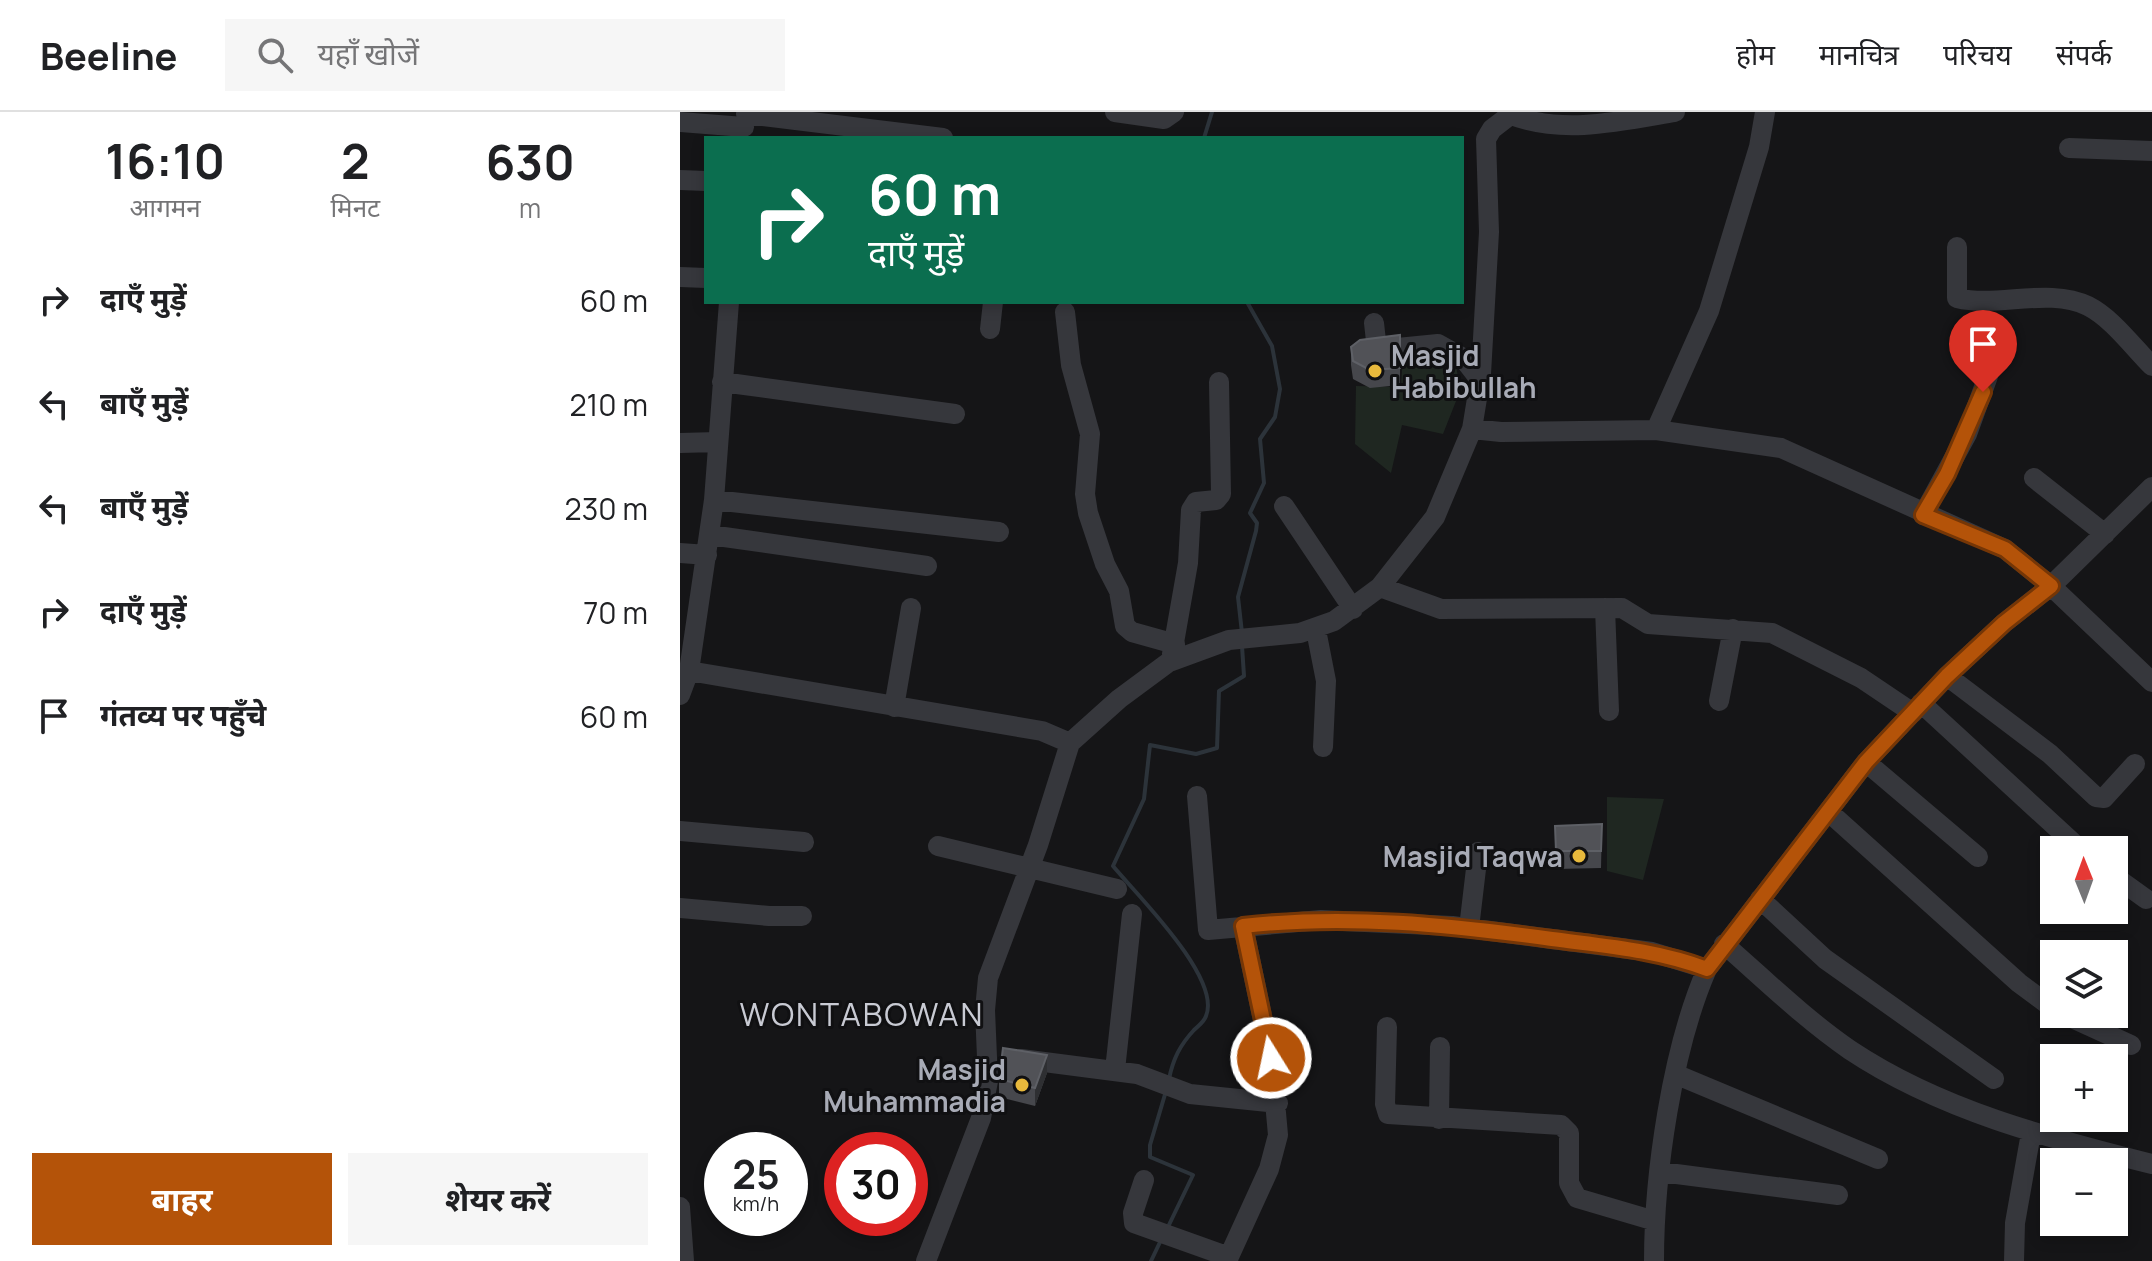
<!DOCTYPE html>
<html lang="hi">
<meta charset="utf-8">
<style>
:root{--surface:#fff;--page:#f6f6f6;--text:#202124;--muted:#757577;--line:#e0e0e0;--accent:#b45309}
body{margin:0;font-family:Manrope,"Noto Sans Devanagari",sans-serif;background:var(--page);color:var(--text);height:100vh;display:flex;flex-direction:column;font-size:30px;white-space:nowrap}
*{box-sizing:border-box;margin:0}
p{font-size:26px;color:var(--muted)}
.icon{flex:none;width:44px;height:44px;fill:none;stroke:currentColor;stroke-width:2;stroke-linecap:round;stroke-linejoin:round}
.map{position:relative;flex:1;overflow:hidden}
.side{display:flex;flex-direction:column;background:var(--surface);width:680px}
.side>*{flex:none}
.guide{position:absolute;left:24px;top:24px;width:760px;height:168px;border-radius:0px;box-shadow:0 4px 12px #0003;background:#0b6e4f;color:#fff;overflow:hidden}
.needle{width:52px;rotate:359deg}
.fabs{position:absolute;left:1360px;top:724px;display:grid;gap:16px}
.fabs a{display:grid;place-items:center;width:88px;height:88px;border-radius:0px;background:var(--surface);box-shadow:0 4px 12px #0003;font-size:40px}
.speed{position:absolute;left:24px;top:1020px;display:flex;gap:16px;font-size:40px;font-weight:700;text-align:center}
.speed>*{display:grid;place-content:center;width:104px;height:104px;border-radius:50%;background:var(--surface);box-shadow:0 4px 12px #0003;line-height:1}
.speed small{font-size:20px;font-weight:400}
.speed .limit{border:12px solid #d22;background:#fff;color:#111}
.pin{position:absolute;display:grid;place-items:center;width:68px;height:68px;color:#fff;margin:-82px -34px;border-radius:50% 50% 50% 0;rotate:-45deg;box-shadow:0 0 8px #0007}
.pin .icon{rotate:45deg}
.me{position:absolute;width:88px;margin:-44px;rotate:350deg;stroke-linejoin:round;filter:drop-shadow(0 0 6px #0008)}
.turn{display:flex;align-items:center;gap:28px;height:168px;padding:0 32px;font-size:36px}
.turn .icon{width:104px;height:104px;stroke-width:2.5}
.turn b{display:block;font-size:56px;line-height:68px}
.eta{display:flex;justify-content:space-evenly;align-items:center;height:136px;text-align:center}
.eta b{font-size:48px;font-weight:700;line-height:56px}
.cta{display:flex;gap:16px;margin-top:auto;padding:16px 32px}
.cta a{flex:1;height:92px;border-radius:0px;background:var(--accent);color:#fff;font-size:32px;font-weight:700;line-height:92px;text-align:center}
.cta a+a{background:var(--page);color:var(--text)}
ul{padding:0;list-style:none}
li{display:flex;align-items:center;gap:24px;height:104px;padding:0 32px}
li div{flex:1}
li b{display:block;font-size:30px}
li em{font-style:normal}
header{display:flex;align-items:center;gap:48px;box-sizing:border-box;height:112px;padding:0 40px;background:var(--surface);border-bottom:2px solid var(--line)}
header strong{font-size:38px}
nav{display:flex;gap:44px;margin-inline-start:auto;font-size:28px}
.search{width:560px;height:72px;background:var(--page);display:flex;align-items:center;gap:20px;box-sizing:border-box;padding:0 28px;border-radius:0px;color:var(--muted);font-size:30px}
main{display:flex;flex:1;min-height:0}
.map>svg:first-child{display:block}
</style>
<header>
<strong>Beeline</strong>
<div class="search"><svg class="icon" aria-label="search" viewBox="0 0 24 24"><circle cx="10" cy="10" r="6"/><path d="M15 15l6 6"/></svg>यहाँ खोजें</div>
<nav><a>होम</a><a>मानचित्र</a><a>परिचय</a><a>संपर्क</a></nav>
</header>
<main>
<section class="side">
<div class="eta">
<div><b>16:10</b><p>आगमन</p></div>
<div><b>2</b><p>मिनट</p></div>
<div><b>630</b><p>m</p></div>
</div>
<ul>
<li><svg class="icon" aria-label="right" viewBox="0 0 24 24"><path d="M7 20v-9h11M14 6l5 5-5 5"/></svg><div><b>दाएँ मुड़ें</b></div><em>60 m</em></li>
<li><svg class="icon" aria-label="left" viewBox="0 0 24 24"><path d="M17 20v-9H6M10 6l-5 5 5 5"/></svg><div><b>बाएँ मुड़ें</b></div><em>210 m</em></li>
<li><svg class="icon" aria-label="left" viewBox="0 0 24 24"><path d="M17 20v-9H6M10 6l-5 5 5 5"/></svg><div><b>बाएँ मुड़ें</b></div><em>230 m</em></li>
<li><svg class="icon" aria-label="right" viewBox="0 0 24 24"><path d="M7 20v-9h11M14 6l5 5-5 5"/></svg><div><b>दाएँ मुड़ें</b></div><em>70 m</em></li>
<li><svg class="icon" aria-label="arrive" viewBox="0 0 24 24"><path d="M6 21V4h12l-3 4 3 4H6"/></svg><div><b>गंतव्य पर पहुँचे</b></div><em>60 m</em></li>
</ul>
<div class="cta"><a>बाहर</a><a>शेयर करें</a></div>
</section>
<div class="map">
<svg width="1472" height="1149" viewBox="0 0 1472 1149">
<rect width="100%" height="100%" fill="#151517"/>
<path fill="#1f2721" d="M735,239L776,253L780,279L763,322L722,313L711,361L675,332L676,274L721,275L723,241Z
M927,685L984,687L963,768L927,759Z"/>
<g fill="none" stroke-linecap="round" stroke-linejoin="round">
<path stroke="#2c333a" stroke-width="4" d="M524,26L532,0
M562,521L558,485L576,419L577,411L570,401L584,371L580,327L595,305L600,277L592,234L567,190
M489,967C493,947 500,933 514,918C519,913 524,910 526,904C542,866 456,782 433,754L464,687L470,633L516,642L537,636L539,579L564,564L562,534
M486,979L470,1033V1045L513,1063L487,1117
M471,1149L481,1128"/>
<path stroke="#36373c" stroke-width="20" d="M435,0L484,7L494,0
M66,2L263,26
M831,3C883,23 942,9 995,0
M0,10L64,15
M1389,36L1472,39
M0,68L26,69
M1277,135V186C1317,196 1369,175 1408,194C1432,206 1453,235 1472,254
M0,165L26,166
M385,200L391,253L410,322L405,382L408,401L425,452L439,479L445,514L452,520L495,532
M694,211L697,238L758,232L783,246L800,268
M310,217L313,190
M42,270L275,302
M792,317L821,320L976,318L1101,336L1325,437L1371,474L1472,570
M976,318L1029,199L1079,35L1085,0
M0,331L37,330
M1354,366L1425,422
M34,388L319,420
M604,394L673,497
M1243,403L1287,322L1308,264
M30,423L247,454
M0,441L27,443
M700,475L761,497L942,496L968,512L1092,521L1181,566L1233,601
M925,496L929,599
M636,518L646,569L643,635
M492,542L508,451L511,398L516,390L536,388L541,382L539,270
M9,559L362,619L390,631
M1267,564L1370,642L1416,685L1424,686L1455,652
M0,583L9,559L34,388L49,190
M1039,589L1053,517
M1241,591L1401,738
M214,595L231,496
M1186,650L1298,745
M517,684L528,818L641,808L772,814L972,840L1027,857
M1150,701L1339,871L1374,897
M0,719L124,730
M258,734L437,777
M1434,764L1466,787
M1080,787L1145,847L1314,967
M0,796L89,804H122
M789,816L798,740
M1044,832C1085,868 1125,907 1170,938C1260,998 1368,1026 1472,1052
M1383,902L1451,933
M707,915L705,992L708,1002L881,1013L889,1021V1071L897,1086L975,1109
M341,947L457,962L510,982L598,991
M435,958L452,802
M995,962L1198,1047
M759,1007L760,935
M981,1060L1158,1083
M464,1068L453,1101L454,1111L549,1145
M0,1095L4,1149
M246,1149L301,1006L308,969L305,898L308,866L358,733L390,631L439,587L489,550L549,528L620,521L654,509L700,475L755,405L792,317L801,262L809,120L806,27L812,17L834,0
M547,1149L589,1057L598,1023L591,946L563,814
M974,1149C974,1062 992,937 1027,857L1186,650L1267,564L1324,511L1371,474L1472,375
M1334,1149L1335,1111L1351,1021"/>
</g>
<path fill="#46474c" d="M720,223V273L690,276L673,267L671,253V235Z
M922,712L921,756L876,757L875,714Z
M367,961L355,994L319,985V967Z"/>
<path fill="#2e2f32" d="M367,943V961L355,994V976Z"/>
<path fill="#515257" stroke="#5e6066" stroke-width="2" d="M720,223V256L690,258L673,249L671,235L680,228Z
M922,712L921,739H876L875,714Z
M323,936L367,943L355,976L319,967Z"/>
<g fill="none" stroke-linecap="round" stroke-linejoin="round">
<g stroke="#753606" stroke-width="20">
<path id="route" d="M591,946L563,814C667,802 770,813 872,827C925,834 977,838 1027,857L1186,650L1267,564L1324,511L1371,474L1325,437L1243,403L1267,362L1303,280"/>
</g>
<use href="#route" stroke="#b45309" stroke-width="14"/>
</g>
<g fill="#e8b93c" stroke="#101012" stroke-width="3">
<circle cx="695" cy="259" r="8"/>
<circle cx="899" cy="744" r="8"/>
<circle cx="342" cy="973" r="8"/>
</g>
<g text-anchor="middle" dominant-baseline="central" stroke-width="6" stroke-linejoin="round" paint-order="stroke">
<g font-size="28" font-weight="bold" fill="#a8abb6" stroke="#101012" text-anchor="end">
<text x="711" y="243" text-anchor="start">Masjid<tspan x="711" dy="32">Habibullah</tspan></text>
<text x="883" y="744">Masjid Taqwa</text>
<text x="326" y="957">Masjid<tspan x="326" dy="32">Muhammadia</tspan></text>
</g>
<g font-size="32" letter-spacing="2" fill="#c8cad3" stroke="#101012">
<text x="182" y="902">WONTABOWAN</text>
</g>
</g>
</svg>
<div class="fabs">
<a><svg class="needle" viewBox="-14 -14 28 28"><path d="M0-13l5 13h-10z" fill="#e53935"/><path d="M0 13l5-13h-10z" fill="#757577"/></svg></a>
<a><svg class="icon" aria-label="layers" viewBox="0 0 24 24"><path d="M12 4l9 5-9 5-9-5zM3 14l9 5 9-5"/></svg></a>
<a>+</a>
<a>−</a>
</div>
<div class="speed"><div>25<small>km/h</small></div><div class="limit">30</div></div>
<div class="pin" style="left:1303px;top:280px;background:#d93025"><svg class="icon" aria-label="arrive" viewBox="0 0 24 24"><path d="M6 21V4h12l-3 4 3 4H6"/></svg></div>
<svg class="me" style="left:591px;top:946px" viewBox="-20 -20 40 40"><circle r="17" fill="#b45309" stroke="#fff" stroke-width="3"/><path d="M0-11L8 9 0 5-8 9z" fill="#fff"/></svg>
<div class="guide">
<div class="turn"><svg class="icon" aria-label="right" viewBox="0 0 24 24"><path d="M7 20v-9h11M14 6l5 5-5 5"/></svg><div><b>60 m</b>दाएँ मुड़ें</div></div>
</div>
</div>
</main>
